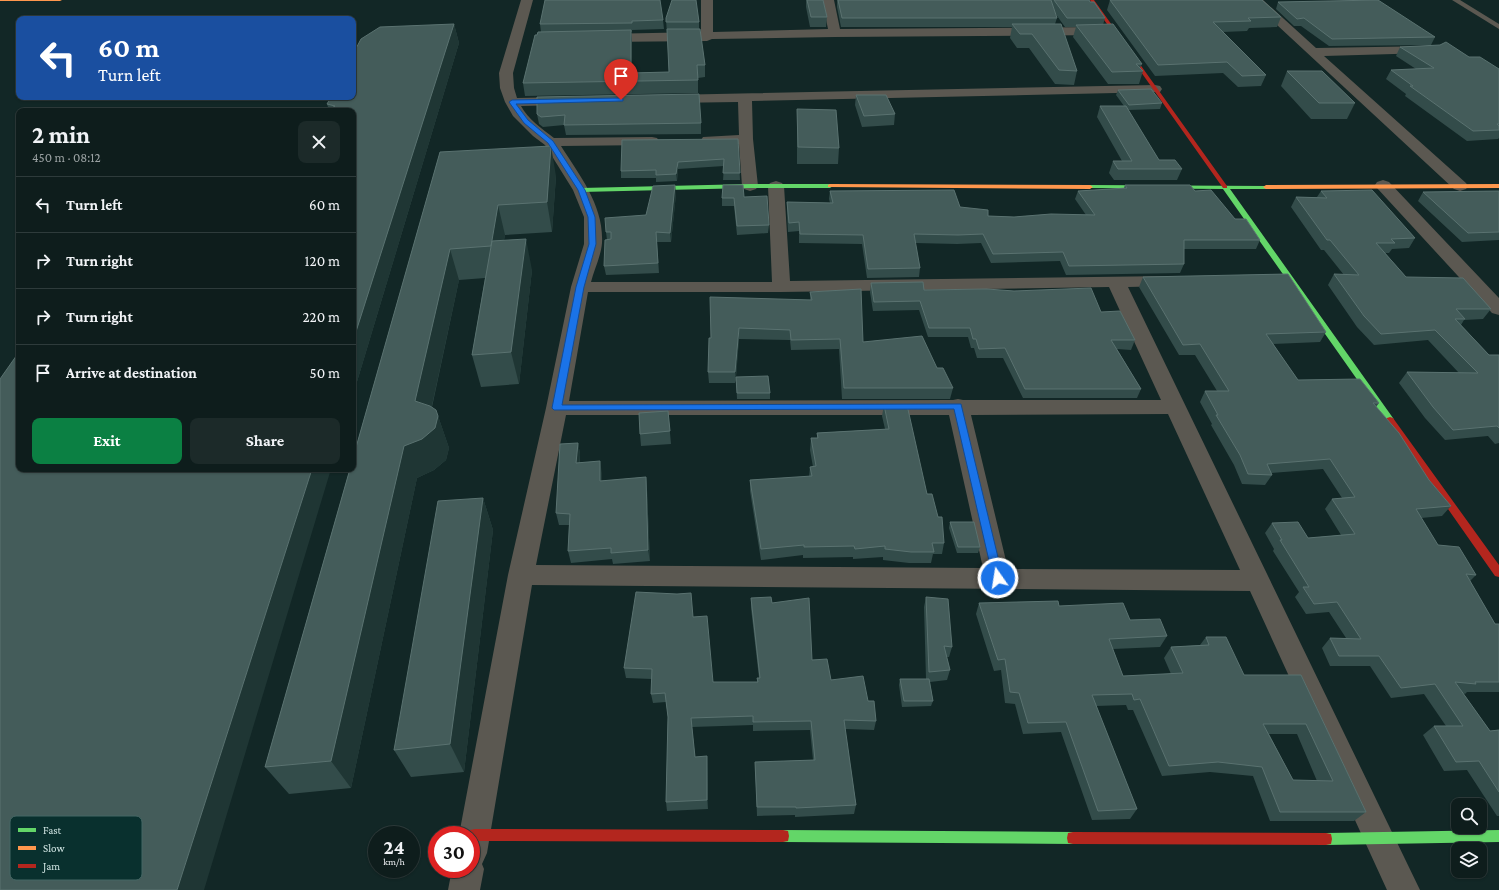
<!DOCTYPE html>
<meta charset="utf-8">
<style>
:root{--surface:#0e1d1c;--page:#1c2a29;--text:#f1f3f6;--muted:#9ba2a3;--line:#2e3b3b;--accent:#0b8043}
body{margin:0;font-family:"Crimson Pro",serif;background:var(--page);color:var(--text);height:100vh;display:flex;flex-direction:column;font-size:15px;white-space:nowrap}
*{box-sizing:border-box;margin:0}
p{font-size:13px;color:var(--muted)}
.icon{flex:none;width:22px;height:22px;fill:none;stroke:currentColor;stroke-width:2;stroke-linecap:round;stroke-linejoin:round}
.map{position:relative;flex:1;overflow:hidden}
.drawer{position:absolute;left:16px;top:108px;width:340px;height:364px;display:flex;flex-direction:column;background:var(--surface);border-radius:8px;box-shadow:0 1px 3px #0004,0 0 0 1px var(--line)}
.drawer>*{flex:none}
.hud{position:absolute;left:16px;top:16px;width:340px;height:84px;border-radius:8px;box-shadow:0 1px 3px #0004,0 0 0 1px var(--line);background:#1a4fa0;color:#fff;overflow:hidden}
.fabs{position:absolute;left:1451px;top:798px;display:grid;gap:8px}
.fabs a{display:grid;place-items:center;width:36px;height:36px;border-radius:8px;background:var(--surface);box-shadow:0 1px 3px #0004,0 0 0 1px var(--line);font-size:20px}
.speed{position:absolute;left:368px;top:826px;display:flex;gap:8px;font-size:20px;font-weight:700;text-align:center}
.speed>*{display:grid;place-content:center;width:52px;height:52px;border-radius:50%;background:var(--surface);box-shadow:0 1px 3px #0004,0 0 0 1px var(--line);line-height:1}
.speed small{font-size:10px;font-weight:400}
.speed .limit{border:6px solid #d22;background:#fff;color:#111}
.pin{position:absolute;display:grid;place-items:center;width:34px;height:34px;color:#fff;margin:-41px -17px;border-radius:50% 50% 50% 0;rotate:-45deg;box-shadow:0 0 4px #0007}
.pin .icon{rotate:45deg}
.me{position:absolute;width:44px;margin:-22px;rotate:347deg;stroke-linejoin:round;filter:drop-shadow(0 0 3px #0008)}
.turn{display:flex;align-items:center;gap:14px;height:84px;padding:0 16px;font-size:18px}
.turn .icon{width:52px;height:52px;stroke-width:2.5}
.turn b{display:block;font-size:28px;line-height:34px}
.round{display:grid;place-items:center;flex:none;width:42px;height:42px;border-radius:8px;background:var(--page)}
.overview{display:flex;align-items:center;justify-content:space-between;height:68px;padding:0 16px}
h1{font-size:24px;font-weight:700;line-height:30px}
.button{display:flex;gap:8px;margin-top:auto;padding:8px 16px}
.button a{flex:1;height:46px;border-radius:8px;background:var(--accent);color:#fff;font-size:16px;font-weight:700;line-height:46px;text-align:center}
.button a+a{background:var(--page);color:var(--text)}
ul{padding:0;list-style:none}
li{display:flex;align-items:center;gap:12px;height:56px;padding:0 16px;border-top:1px solid var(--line)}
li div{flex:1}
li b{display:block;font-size:15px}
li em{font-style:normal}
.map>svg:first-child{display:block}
</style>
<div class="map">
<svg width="1499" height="890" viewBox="0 0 1499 890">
<rect width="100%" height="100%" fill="#122726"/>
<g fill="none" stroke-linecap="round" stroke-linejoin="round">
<path fill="#5b5851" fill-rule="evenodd" d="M1452,0H1460L1499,24V29Z"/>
<path fill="#5b5851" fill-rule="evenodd" d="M521,0H533L513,73L514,88L517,98L566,97L571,98L573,101L571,104L566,105L521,106C528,119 542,129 554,138L652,137L657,138L659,141L657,144L652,145L561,146C580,176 604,206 602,243C601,256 594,270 591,282H772L768,186L770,183L776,181L782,183L784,186L790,281L1170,276L1176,277L1179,281L1176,285L1170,286L1128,287L1420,890H1387L1250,591L532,585L487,853L482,864L484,869L480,890H448L452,869H471V835H459L508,575L546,408L571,287L584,244V217L573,190L545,145L533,136L513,116L505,102L500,88L499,73ZM1109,287L1161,400H963L958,399L953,400L569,401L588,292H781ZM1168,414L1240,570L1008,569L971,415ZM566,415H949L983,568L536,565Z
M701,0H713V32L828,29L822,0H834L840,29L1104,27L1108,28L1110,31L1108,34L1104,35L835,37L712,39L707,41L603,42L599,41L597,38L599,35L603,34L701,32Z
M1250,0H1263L1316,48L1433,46L1435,49L1433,52L1429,53L1324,56L1466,183L1468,186L1466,189L1460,191L1454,189Z
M1155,85L1160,86L1162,89L1160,92L752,101L753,139L758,186L756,189L750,191L744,189L742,186L739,144H708L703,143L701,140L703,137L739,135L738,102L669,103L664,102L662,99L664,96L669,95Z
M1383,180L1389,182L1499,298V315L1492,313L1377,188L1375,185L1377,182Z"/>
<path fill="#63d668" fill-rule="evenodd" d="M750,184H830L833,186L830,188H750L581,192L578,190L581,188Z
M1090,185L1268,186V188L1266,189H1230L1393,418L1394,420L1393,422H1387L1223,189L1088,188V186Z
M783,830L1073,832L1078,833L1079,838L1078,843L1073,844L783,842L778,841L777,836L778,831Z
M1499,830V842L1326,845L1321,844L1320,839L1321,834L1326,833Z"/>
<path fill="#ff974d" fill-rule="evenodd" d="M0,0H62L60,1H0Z
M830,184L1090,185L1093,187L1090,189L828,187V185Z
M1499,184V188L1266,189L1263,187L1266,185Z"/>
<path fill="#b3261e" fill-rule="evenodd" d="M1090,0H1094L1227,186V188H1223Z
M1390,417L1393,418L1499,565V577L1495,576L1387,422L1386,420L1387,418Z
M475,829L783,830L788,831L789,836L788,841L783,842L475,841L471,840V835H469L470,830Z
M1073,832L1326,833L1331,834L1332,839L1331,844L1326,845L1073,844L1068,843L1067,838L1068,833Z"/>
</g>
<path fill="#334c4a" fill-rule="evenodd" d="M806,0H823L827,17L826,27H810L806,7Z
M837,0H1089L1105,18L1103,25L1142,64L1140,68L1143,71L1139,84H1108L1073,37L1076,27H1065L1055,13L1057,18L1055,24L1077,71L1074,85L1055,84L1029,48H1017L1010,38L1012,27H841L837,7Z
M1110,0L1281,17L1277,27L1249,28L1247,31L1223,32L1266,75L1261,86L1238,87L1223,73L1155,76L1107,10Z
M1278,2L1435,37L1431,45L1329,46L1301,26H1294L1276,9Z
M666,18L699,22V29L705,65V77L698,78V93L525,96L523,83L537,35L541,32L540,24L663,20L664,29L632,30V32H631L632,42V73L669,72Z
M454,24L459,43L353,395V111L329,110L327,104Z
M1400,47L1469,57L1499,69V138L1498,139L1467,141L1405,96L1406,94L1386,79L1391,70L1416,69L1396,56Z
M1287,71L1355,103L1347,119H1311L1281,86Z
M1118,90L1162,103L1160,109L1128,110L1159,160L1182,169L1177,180H1114L1109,173L1113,161H1122L1097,117L1100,106H1124L1116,95Z
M856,95L895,114L894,125L862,127L855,105Z
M537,97L701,123V134L566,135L564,125L543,127L539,124L537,114Z
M797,109L839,148L838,164H797Z
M738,139L740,180H723L724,166L678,169L677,181L656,182V178H621V171Z
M440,152L556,176L552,232L505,235L504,240L532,270L519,384L481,387L472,355L485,278L459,280L432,407L438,416L449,448L446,460L434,470L417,478L351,788L289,794L265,767Z
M1125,185L1195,191L1235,219L1260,240L1256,249H1184V264L1180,273L1066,275L1060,261L991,263L981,243L957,244L915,243L920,268L919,277L867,278L862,244L799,243V231L788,232L787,211V202L830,203L829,199L830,191L960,207L988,216L1014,217L1086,215L1075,199L1078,191L1124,188Z
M1321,191L1415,238L1409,248L1392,249L1389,253H1385L1406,277L1491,309L1483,319L1464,320L1461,325L1489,355H1499V443L1495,444L1488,436L1445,440L1425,418L1399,383L1407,372L1459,373L1428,340L1374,345L1357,327L1328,285L1334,274L1344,275L1324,250H1321L1291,207L1296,197H1317Z
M1499,191V240L1462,242L1418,201L1423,192Z
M676,194L671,242H657L659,273L606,275L604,266L607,240L606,232L646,215Z
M744,197L769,225L768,233L737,235L734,206H722V198Z
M1143,277L1326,332L1320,342L1273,344L1298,380L1379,403L1376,407L1429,480L1451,506L1442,516L1421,518L1438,545L1476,575L1470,581L1495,624H1499V692H1467L1465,694L1463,693L1490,731L1499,730V816H1497L1467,770L1444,771L1423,735L1434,726H1446L1424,694L1391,698L1370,666H1330L1322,648L1330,638H1346L1329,612L1306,614L1295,597L1299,592L1273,551L1274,549L1265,533L1272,523L1308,538L1341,535L1325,509L1332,499L1342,498L1323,469L1271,473L1272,475L1265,485L1242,484L1234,465L1211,425L1212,424L1200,402L1205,391H1217L1195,355H1179L1139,287Z
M871,283L1101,312L1135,340L1131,350L1117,349L1141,389L1137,398H1023L1003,358H977L974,348H971L968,337H928L919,310L873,311L870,292Z
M810,292L863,342L937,368L953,388L950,399H842L839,349L791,350L790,340L739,339L736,377L770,393V399H737L736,380L735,383H709L708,372L711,338L810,300Z
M884,405L927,494L944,543L942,554H933L931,563H909L883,560V557L853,559V557L803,558V555L761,560L750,491V480L809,477L810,467H813L810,450L811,438H817V433L885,429L882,416Z
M668,411L671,444L641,446L640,434Z
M578,443L580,454V463L602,473V481L646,477L647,489L650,561L613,564L612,559L571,563L568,551L569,525H559L556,513Z
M483,498L493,530L464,772L411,777L394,750Z
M950,522L980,547L978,553H957L949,528Z
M926,597L952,647L949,657H946L950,670L947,680L930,682L933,701L931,706L902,707L899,685L900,679H926L924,607Z
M751,598L772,603L812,660L831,680L868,701L876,721L874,730L845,729L856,805L854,814L795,817V815L757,816L755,762L813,760L810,730L753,731V725L692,727L695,757L707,756L708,809L667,811L666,802L668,717L666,702L653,703L651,694L652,679L626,678L624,668L693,617L713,682H757V678H759L751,608Z
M979,603L1059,606L1130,620L1167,636L1160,647L1113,649L1123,676L1171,674L1164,658L1171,647L1200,645L1206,637L1244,675H1301L1366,812L1354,821H1270L1253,776L1210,772L1162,776L1133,710H1128L1126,705L1096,706L1137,809L1130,819L1092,820L1061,732L1023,734L1015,704L1005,703L1001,670L994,671L976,614ZM1269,734H1297L1317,781L1293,780Z"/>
<path fill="#1f3634" d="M454,24L459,43L353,395V341Z
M631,30L632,42V81L631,73Z
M551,146L556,176L552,232L547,202Z
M678,162V169L677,181L676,174Z
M675,185L676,194L671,242L670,233Z
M498,205L505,235L498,277L491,246Z
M526,239L532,270L519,384L511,352Z
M450,249L459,280L426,433L415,401Z
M739,328V339L735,383V372Z
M438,416L449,448L446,460L434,470L417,478L351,788L331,761L404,446Z
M578,443L580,454L579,474L576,463Z
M600,461L602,473V492L600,481Z
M312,469H331L204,890H177Z
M646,477L647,489L650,561L648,550Z
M483,498L493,530L464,772L450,744Z
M707,756V765L708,809L707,800Z"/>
<path fill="#445c5a" stroke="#5a7270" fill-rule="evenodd" d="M545,0H660L663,20L632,21V23L540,24Z
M672,0H696L699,22H666V18Z
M807,0H823L827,17H811Z
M838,0H1051L1057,18H842Z
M1054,0H1089L1090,2H1094L1105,18H1067Z
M1110,0H1262L1281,17L1248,18L1251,21L1213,22L1266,75L1242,76L1227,62L1158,65Z
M1378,0L1435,37L1332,39L1304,18L1297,19L1278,2Z
M454,24L353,341V111H327L335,106L327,104L331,97H353V54L361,39L380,27Z
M1012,24H1061L1077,71L1059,70L1032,34H1020Z
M1113,24L1142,64H1136L1143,71L1112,72L1076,25Z
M667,29H700L705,65H697L698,80L523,83L535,35H537L538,32L631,30V73L669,72Z
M1446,42L1469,57H1480L1499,69V124H1497L1499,126V130L1473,131L1410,86H1413L1391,70L1434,68L1400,47L1440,45Z
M1287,71H1322L1355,103H1319Z
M1151,89L1162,103L1129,105L1118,90Z
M699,94L701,123L564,125L565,115L541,117L537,114V97Z
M856,95H886L895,114L864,116Z
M1100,106H1126L1159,160H1175L1182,169H1118L1113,161H1132Z
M797,109L836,110L839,148L798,147Z
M738,139L740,173H723L724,159L678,162L676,174L656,175V170L621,171L622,140Z
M551,146L547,202L498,205L491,246L450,249L415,401L430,406L436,410L438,416L435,428L422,439L404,446L331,761L265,767L350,469H353V458L440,152Z
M675,185L670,233L656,232L658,263L604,266L605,240L611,239V232H606L605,218L646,215L653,186Z
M723,185H743L744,197L767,196L769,225L737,226L734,198H722Z
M1125,185H1190L1195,191L1211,190L1235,219H1246L1260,240H1184V264L1069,266L1063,252L993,254L983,234L958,235L914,234L920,268L868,269L863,235L800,234L799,222L789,223L787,202L833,203L830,191L954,190L960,207L988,210V216L1014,217L1051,214L1095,215L1078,191L1127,188Z
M1372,190L1415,238L1391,239L1395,243H1376L1406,277L1463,278L1491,309H1456L1465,319H1455L1489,355H1499V428L1497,426L1453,430L1433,407L1407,372L1478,373L1435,330L1381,334L1364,316L1334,274L1359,275L1330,240H1327L1296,197L1327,198L1321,191Z
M1499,191V232L1468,233L1423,192Z
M526,239L511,352L472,355L492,241Z
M1288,274L1326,332L1266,334L1298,380L1360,379L1379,403H1373L1399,433L1429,480L1451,506L1416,509L1438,545L1459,547L1476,575L1466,574L1495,624H1499V682H1475L1476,684L1455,682L1490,731L1499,730V792L1479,761L1456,762L1434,726H1463L1435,684L1401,688L1379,656H1339L1330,638L1361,639L1337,602L1314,604L1303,587H1309L1280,540H1282L1272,523L1298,522L1308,538L1355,534L1332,499L1355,497L1330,459L1267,464L1272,475L1248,474L1240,455L1216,415H1218L1205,391H1229L1200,344L1183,345L1143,277Z
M923,282L924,290L987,289L1014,291L1091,288L1101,312L1120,311L1135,340H1111L1141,389H1025L1005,348L979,349L976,339H973L970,328H929L920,301L874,302L871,283Z
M861,289L863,342L922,336L937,368H943L953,388H844L840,339L791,340L790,330L739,328L735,372H708L709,338H711L710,297L812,300L810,292Z
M19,352V469H312L177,890H0V379Z
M768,376L770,393H737L736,377Z
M884,405H907L927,494H932L938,517H942L944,543H932L934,552H911L885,549V546L855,549L854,546L804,547V545L761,549L750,480L812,476L810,467L816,466L811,438H818L817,433L889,429Z
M668,411L670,431L640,434L639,413Z
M578,443L576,463L600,461V481L646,477L648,550L611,553V548L568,551L570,514L556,513L560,444Z
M483,498L450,744L394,750L438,501Z
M950,522H974L980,547H958Z
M636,592L677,594L691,593L693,617L707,616L713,682H758L757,678H760L751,598L771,597L772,603L809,598L812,660L827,659L831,680L863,676L868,701H874L876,721L844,720L856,805L796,808V807H757L755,762L815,760L811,721L753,722V716L691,718L695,757L707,756V800L666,802L668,717L665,693L651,694L652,669L624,668Z
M926,597L948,599L952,647L944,646L950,670L929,672Z
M1058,601L1059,606L1123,603L1130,620L1160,619L1167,636L1109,639L1123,676L1183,673L1171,647L1209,645L1206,637H1226L1244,675H1301L1366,812H1280L1262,767L1218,762L1169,766L1140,699L1134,700L1132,694L1092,695L1137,809L1098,811L1066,722L1028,723L1019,693L1010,692L1005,659L998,660L979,603ZM1263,724H1306L1333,781L1293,780Z
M900,679H929L933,701H904Z"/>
<path fill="#1a73e8" stroke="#114b97" d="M621,98L623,99V101L516,104L528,120L553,141L585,190L595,217L596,244L584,287L562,405L961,404L1003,578L1002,581L998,582L994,581L993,578L954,409L554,410L552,408L576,287L589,244L588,217L578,190L548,143L524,123L509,102L512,100Z"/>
<rect x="10" y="816" width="132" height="64" rx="6" fill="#09302e" stroke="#456765" stroke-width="1"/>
<rect x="18" y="828" width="18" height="4" fill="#63d668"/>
<rect x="18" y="846" width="18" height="4" fill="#ff974d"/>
<rect x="18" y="864" width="18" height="4" fill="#b3261e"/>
<g font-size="11" fill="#d2e6e4">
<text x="43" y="834">Fast</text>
<text x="43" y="852">Slow</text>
<text x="43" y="870">Jam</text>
</g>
</svg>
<div class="fabs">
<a><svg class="icon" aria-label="search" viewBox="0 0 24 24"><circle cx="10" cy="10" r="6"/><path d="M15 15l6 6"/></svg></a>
<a><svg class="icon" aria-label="layers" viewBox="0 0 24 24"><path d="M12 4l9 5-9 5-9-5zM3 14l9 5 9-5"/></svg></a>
</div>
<div class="speed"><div>24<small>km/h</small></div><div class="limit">30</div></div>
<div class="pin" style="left:621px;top:100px;background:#d93025"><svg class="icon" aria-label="arrive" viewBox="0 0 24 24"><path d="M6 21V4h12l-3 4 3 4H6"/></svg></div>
<svg class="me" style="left:998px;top:578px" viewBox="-20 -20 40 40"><circle r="17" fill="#1a73e8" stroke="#fff" stroke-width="3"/><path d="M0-11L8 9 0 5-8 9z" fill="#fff"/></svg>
<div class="hud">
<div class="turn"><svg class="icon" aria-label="left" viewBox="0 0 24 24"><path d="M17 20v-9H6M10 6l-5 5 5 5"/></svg><div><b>60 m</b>Turn left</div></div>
</div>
<section class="drawer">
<div class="overview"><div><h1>2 min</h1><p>450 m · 08:12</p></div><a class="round"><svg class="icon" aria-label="close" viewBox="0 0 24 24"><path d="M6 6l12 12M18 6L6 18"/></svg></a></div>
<ul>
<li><svg class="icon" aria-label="left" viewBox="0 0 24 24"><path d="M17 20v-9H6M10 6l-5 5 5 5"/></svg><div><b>Turn left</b></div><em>60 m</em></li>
<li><svg class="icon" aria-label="right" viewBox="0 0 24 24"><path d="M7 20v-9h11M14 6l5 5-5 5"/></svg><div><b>Turn right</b></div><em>120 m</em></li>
<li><svg class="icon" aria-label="right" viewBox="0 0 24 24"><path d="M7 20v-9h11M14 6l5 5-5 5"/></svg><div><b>Turn right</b></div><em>220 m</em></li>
<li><svg class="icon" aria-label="arrive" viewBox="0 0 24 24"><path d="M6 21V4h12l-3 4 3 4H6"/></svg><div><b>Arrive at destination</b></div><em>50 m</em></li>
</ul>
<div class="button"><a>Exit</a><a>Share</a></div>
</section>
</div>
